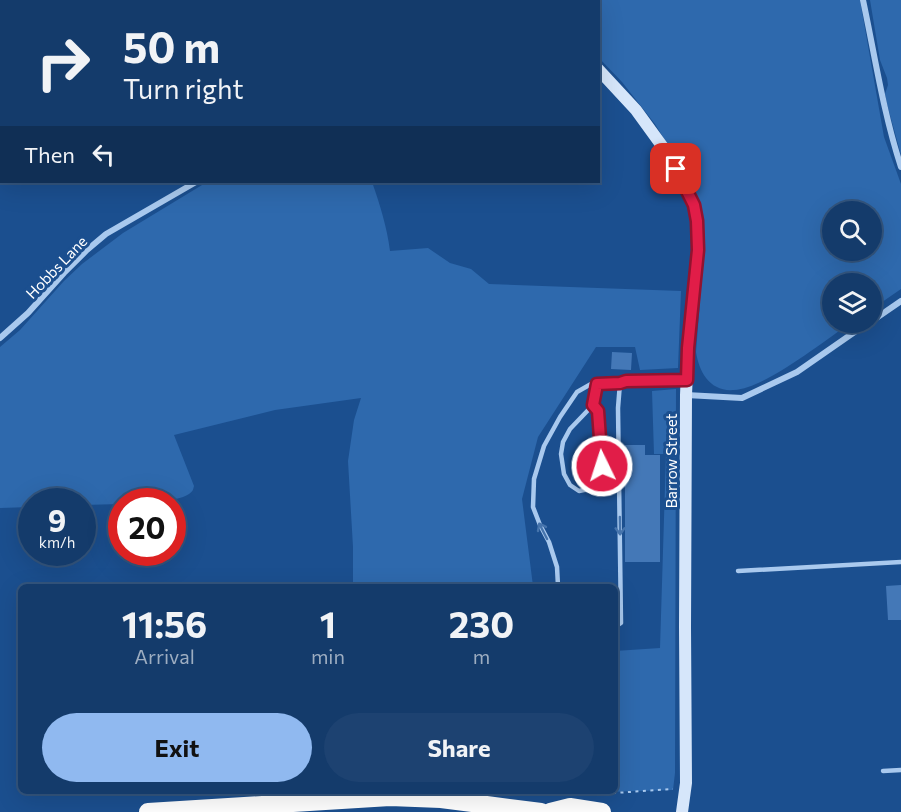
<!DOCTYPE html>
<style>
:root{--surface:#143b6b;--page:#1d4271;--text:#f1f3f6;--muted:#9dadc1;--line:#33557e;--accent:#90b9f0}
body{margin:0;font-family:Commissioner,sans-serif;background:var(--page);color:var(--text);height:100vh;display:flex;flex-direction:column;font-size:22px;white-space:nowrap}
*{box-sizing:border-box;margin:0}
p{font-size:20px;color:var(--muted)}
.icon{flex:none;width:33px;height:33px;fill:none;stroke:currentColor;stroke-width:2;stroke-linecap:round;stroke-linejoin:round}
.map{position:relative;flex:1;overflow:hidden}
.drawer{position:absolute;left:18px;top:584px;width:600px;height:210px;display:flex;flex-direction:column;background:var(--surface);border-radius:9px;box-shadow:0 6px 24px #0002,0 0 0 2px var(--line)}
.drawer>*{flex:none}
.hud{position:absolute;left:0px;top:0px;width:600px;height:183px;box-shadow:0 6px 24px #0002,0 0 0 2px var(--line);background:#143b6b;color:var(--text);overflow:hidden}
.controls{position:absolute;left:822px;top:201px;display:grid;gap:12px}
.controls a{display:grid;place-items:center;width:60px;height:60px;border-radius:50%;background:var(--surface);box-shadow:0 6px 24px #0002,0 0 0 2px var(--line);font-size:30px}
.speed{position:absolute;left:18px;top:488px;display:flex;gap:12px;font-size:30px;font-weight:700;text-align:center}
.speed>*{display:grid;place-content:center;width:78px;height:78px;border-radius:50%;background:var(--surface);box-shadow:0 6px 24px #0002,0 0 0 2px var(--line);line-height:1}
.speed small{font-size:15px;font-weight:400}
.speed .limit{border:9px solid #d22;background:#fff;color:#111}
.pin{position:absolute;display:grid;place-items:center;width:51px;height:51px;color:#fff;margin:-26px;border-radius:12px;box-shadow:0 3px 9px #0006}
.me{position:absolute;width:66px;margin:-33px;rotate:356deg;stroke-linejoin:round;filter:drop-shadow(0 0 4px #0008)}
.turn{display:flex;align-items:center;gap:21px;height:126px;padding:0 24px;font-size:27px}
.turn .icon{width:78px;height:78px;stroke-width:2.5}
.turn b{display:block;font-size:42px;line-height:51px}
.then{display:flex;align-items:center;height:57px;padding:0 24px;background:#0003;gap:12px;font-size:22px}
.eta{display:flex;justify-content:space-evenly;align-items:center;height:102px;text-align:center}
.eta b{font-size:36px;font-weight:700;line-height:42px}
.primary-button{display:flex;gap:12px;margin-top:auto;padding:12px 24px}
.primary-button a{flex:1;height:69px;border-radius:36px;background:var(--accent);color:#111;font-size:24px;font-weight:700;line-height:69px;text-align:center}
.primary-button a+a{background:var(--page);color:var(--text)}
.map>svg:first-child{display:block}
</style>
<div class="map">
<svg width="901" height="812" viewBox="0 0 901 812">
<rect width="100%" height="100%" fill="#1b4f8f"/>
<path fill="#2e69ad" fill-rule="evenodd" d="M544,0H860L884,137L901,184V289L872,309V284H832V322L851,323C823,341 766,388 734,390C710,392 699,372 696,352L705,237L701,208L687,176L655,124L622,82L599,58L598,2H544ZM832,212H872V250H832Z
M870,0H901V155L887,104L885,94L888,85L887,78L880,60Z
M207,182H372C380,205 387,227 390,251L428,248L450,263L471,269L489,284L681,291L678,368L640,370L635,347H596L538,437L522,499L533,586H353V547L348,461L354,420L361,398L275,410L174,435L194,486C193,490 193,491 189,494C177,503 137,501 122,501L121,504L83,505L82,501H32L31,507L0,508V347L20,330L64,281L82,264L123,233Z
M676,389L675,773L673,790L604,792L555,791L615,790V651L660,648L666,454H654L652,391Z"/>
<path fill="#4478b7" d="M612,352L632,353L631,370L611,369Z
M625,445H645V455H660V562H625Z
M901,585V620H888L886,586Z"/>
<g fill="none" stroke-linecap="round" stroke-linejoin="round">
<path stroke="#a9c9ee" stroke-width="2" stroke-dasharray="3 4.5" stroke-linecap="butt" d="M53,2L55,0
M0,33L2,32
M600,796V794L673,789"/>
<path stroke="#a9c9ee" stroke-width="4.5" d="M469,0V2
M593,405L598,411L602,466L599,479L589,489L579,491L570,485L564,474L561,454L563,442L570,429L593,405L597,384
M738,571L901,562
M558,586L557,567L549,542L540,525L533,507L534,479L544,446L560,417L577,392L591,384L620,383L626,381L686,380
M615,627L621,623L618,408L620,383
M883,771L901,770"/>
<path stroke="#a9c9ee" stroke-width="6" d="M863,0C875,56 883,112 901,167
M339,2L340,0
M872,321L901,301
M0,338L28,313L64,273L87,250L106,234L196,182
M686,395L742,398L797,372L869,322"/>
<path stroke="#d6e6fa" stroke-width="12" d="M517,0L519,2
M598,69L636,110L665,150L687,189L694,205L697,221L698,251L688,348L686,395L685,627L686,783L682,812"/>
<path stroke="#fff" stroke-width="18" d="M148,812L390,797L441,799L541,812
M550,812L570,807L602,812"/>
</g>
<defs><path id="oneway-shaft" d="M-6 0H5M1.5-3L5.5 0L1.5 3" fill="none" stroke-width="1.6" stroke-linecap="round" stroke-linejoin="round" transform="scale(1.5)"/></defs>
<g stroke="#4674ac">
<use href="#oneway-shaft" transform="translate(620 526) rotate(89)"/>
<use href="#oneway-shaft" transform="translate(543 531) rotate(-117)"/>
</g>
<g fill="none" stroke-linecap="round" stroke-linejoin="round">
<g stroke="#92132f" stroke-width="15">
<path id="route" d="M602,466L598,411L593,405L597,384L620,383L626,381L687,380L688,348L698,250L697,221L694,205L676,169"/>
</g>
<use href="#route" stroke="#e11d48" stroke-width="10"/>
</g>
<g text-anchor="middle" dominant-baseline="central" stroke-width="6" stroke-linejoin="round" paint-order="stroke">
<g font-size="15" fill="#fff" stroke="#1b4f8f">
<text transform="translate(56 267) rotate(-46)">Hobbs Lane</text>
<text transform="translate(671 461) rotate(-90)">Barrow Street</text>
</g>
</g>
</svg>
<div class="controls">
<a><svg class="icon" aria-label="search" viewBox="0 0 24 24"><circle cx="10" cy="10" r="6"/><path d="M15 15l6 6"/></svg></a>
<a><svg class="icon" aria-label="layers" viewBox="0 0 24 24"><path d="M12 4l9 5-9 5-9-5zM3 14l9 5 9-5"/></svg></a>
</div>
<div class="speed"><div>9<small>km/h</small></div><div class="limit">20</div></div>
<div class="pin" style="left:676px;top:169px;background:#d93025"><svg class="icon" aria-label="arrive" viewBox="0 0 24 24"><path d="M6 21V4h12l-3 4 3 4H6"/></svg></div>
<svg class="me" style="left:602px;top:466px" viewBox="-20 -20 40 40"><circle r="17" fill="#e11d48" stroke="#fff" stroke-width="3"/><path d="M0-11L8 9 0 5-8 9z" fill="#fff"/></svg>
<div class="hud">
<div class="turn"><svg class="icon" aria-label="right" viewBox="0 0 24 24"><path d="M7 20v-9h11M14 6l5 5-5 5"/></svg><div><b>50 m</b>Turn right</div></div>
<div class="then">Then<svg class="icon" aria-label="left" viewBox="0 0 24 24"><path d="M17 20v-9H6M10 6l-5 5 5 5"/></svg></div>
</div>
<section class="drawer">
<div class="eta">
<div><b>11:56</b><p>Arrival</p></div>
<div><b>1</b><p>min</p></div>
<div><b>230</b><p>m</p></div>
</div>
<div class="primary-button"><a>Exit</a><a>Share</a></div>
</section>
</div>
